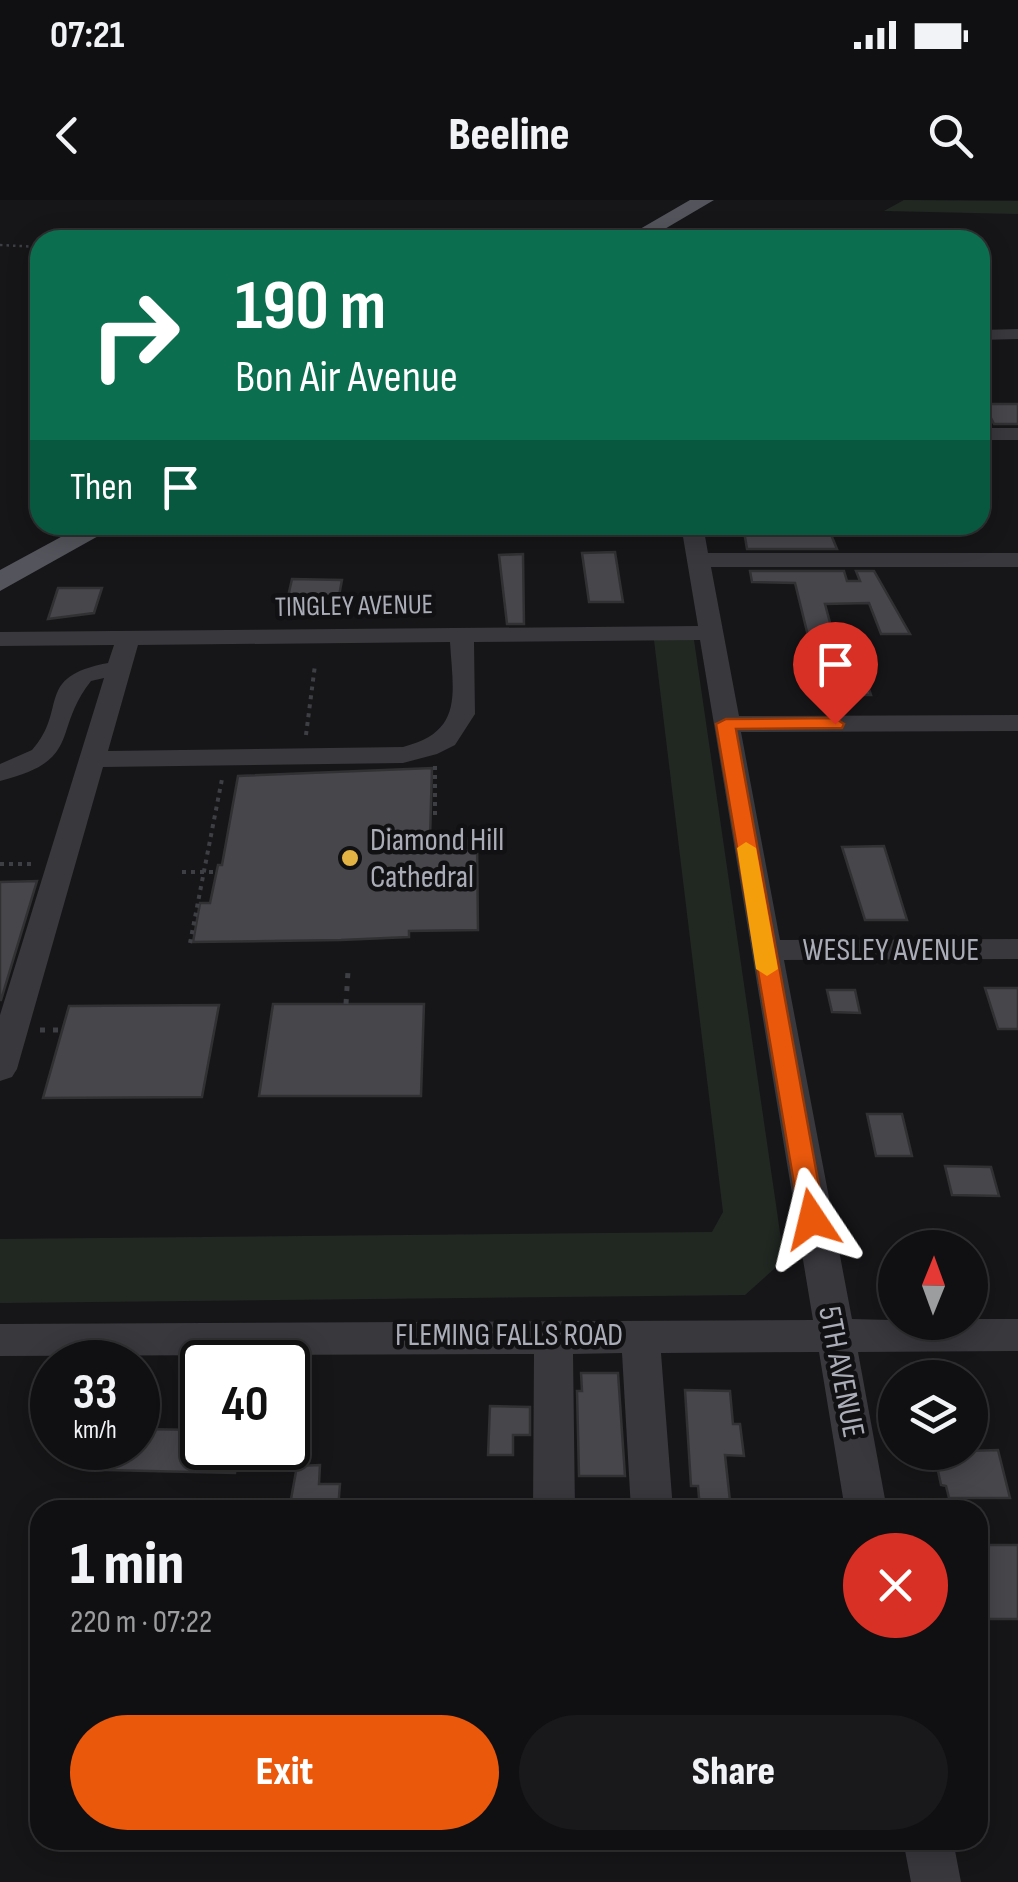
<!DOCTYPE html>
<meta charset="utf-8">
<style>
:root{--surface:#101012;--page:#19191b;--text:#f1f3f6;--muted:#9c9d9f;--line:#303032;--accent:#ea580c}
body{margin:0;font-family:"Sofia Sans Condensed",sans-serif;background:var(--page);color:var(--text);height:100vh;display:flex;flex-direction:column;font-size:38px;white-space:nowrap}
*{box-sizing:border-box;margin:0}
p{font-size:32px;color:var(--muted)}
.icon{flex:none;width:55px;height:55px;fill:none;stroke:currentColor;stroke-width:2;stroke-linecap:round;stroke-linejoin:round}
.map{position:relative;flex:1;overflow:hidden}
.side{position:absolute;left:30px;top:1300px;width:958px;height:350px;display:flex;flex-direction:column;background:var(--surface);border-radius:30px;box-shadow:0 5px 25px #0003,0 0 0 2px var(--line)}
.side>*{flex:none}
.banner{position:absolute;left:30px;top:30px;width:960px;height:305px;border-radius:30px;box-shadow:0 5px 25px #0003,0 0 0 2px var(--line);background:#0b6e4f;color:#fff;overflow:hidden}
.needle{width:65px;rotate:1deg}
.fabs{position:absolute;left:878px;top:1030px;display:grid;gap:20px}
.fabs a{display:grid;place-items:center;width:110px;height:110px;border-radius:50%;background:var(--surface);box-shadow:0 5px 25px #0003,0 0 0 2px var(--line);font-size:50px}
.speed{position:absolute;left:30px;top:1140px;display:flex;gap:20px;font-size:50px;font-weight:700;text-align:center}
.speed>*{display:grid;place-content:center;width:130px;height:130px;border-radius:50%;background:var(--surface);box-shadow:0 5px 25px #0003,0 0 0 2px var(--line);line-height:1}
.speed small{font-size:25px;font-weight:400}
.speed .limit{border:5px solid #111;border-radius:15px;background:#fff;color:#111}
.pin{position:absolute;display:grid;place-items:center;width:85px;height:85px;color:#fff;margin:-102px -42px;border-radius:50% 50% 50% 0;rotate:-45deg;box-shadow:0 0 10px #0007}
.pin .icon{rotate:45deg}
.me{position:absolute;width:110px;margin:-55px;rotate:350deg;stroke-linejoin:round;filter:drop-shadow(0 0 8px #0008)}
.turn{display:flex;align-items:center;gap:35px;height:210px;padding:0 40px;font-size:45px}
.turn .icon{width:130px;height:130px;stroke-width:2.5}
.turn b{display:block;font-size:70px;line-height:85px}
.then{display:flex;align-items:center;height:95px;padding:0 40px;background:#0003;gap:20px;font-size:38px}
.round{display:grid;place-items:center;flex:none;width:105px;height:105px;border-radius:52px;background:var(--page)}
.headline{display:flex;align-items:center;justify-content:space-between;height:170px;padding:0 40px}
h1{font-size:60px;font-weight:800;line-height:75px}
.cta{display:flex;gap:20px;margin-top:auto;padding:20px 40px}
.cta a{flex:1;height:115px;border-radius:60px;background:var(--accent);color:#fff;font-size:40px;font-weight:800;line-height:115px;text-align:center}
.cta a+a{background:var(--page);color:var(--text)}
.status{display:flex;justify-content:space-between;align-items:center;height:70px;padding:0 50px;background:var(--surface);direction:ltr}
.status svg{height:28px;fill:currentColor}
header{display:flex;justify-content:space-between;align-items:center;height:130px;padding:0 40px;background:var(--surface);font-size:45px;font-weight:800}
.map>svg:first-child{display:block}
</style>
<div class="status"><b>07:21</b><svg viewBox="0 0 49 12"><path d="M0 12V9h3v3zM5 12V6h3v6zM10 12V3h3v9zM15 12V0h3v12zM26 1h20v11H26zM47 4h2v5h-2z"/></svg></div>
<header><svg class="icon" aria-label="back" viewBox="0 0 24 24"><path d="M15 5l-7 7 7 7"/></svg>Beeline<svg class="icon" aria-label="search" viewBox="0 0 24 24"><circle cx="10" cy="10" r="6"/><path d="M15 15l6 6"/></svg></header>
<div class="map">
<svg width="1018" height="1682" viewBox="0 0 1018 1682">
<rect width="100%" height="100%" fill="#161618"/>
<path fill="#212822" d="M904,0L1018,1V14L884,11Z
M686,438L694,440L784,1060L745,1095L0,1103V1039L712,1032L723,1012L654,440Z"/>
<path fill="#46464b" stroke="#313134" stroke-width="2.5" d="M984,204H1018V224H994Z
M743,325H779L782,332H830L837,349H747Z
M615,352L623,402H589L582,353Z
M523,354L524,424H507L499,355Z
M750,371H844L847,381H860L856,371H874L910,434H881L869,403L825,404L836,445L810,444L795,383L752,382Z
M292,379L342,380L338,401H287Z
M58,388H102L94,413L48,419Z
M835,469H862L871,495H842Z
M432,568L430,639L477,638L478,730L409,731V737L341,740L193,742L200,703H210L218,665H222L238,576Z
M884,646L907,720H865L842,647Z
M37,681L1,800H0V682Z
M985,788H1018V829H998Z
M827,790H855L860,813L832,812Z
M273,804H424L421,896H259Z
M219,805L202,897L43,898L69,806Z
M867,914H902L912,956H876Z
M945,966L991,967L999,996L952,995Z
M581,1173H618L625,1276H579L577,1191H582Z
M685,1190L730,1191L733,1224H740L744,1256L725,1255L731,1310H700L698,1286H691Z
M490,1206L530,1207V1235H513V1255H488Z
M138,1229L202,1230V1248H239L235,1273L107,1270L112,1248H138Z
M998,1250L1010,1298H949L946,1286L941,1285L934,1252Z
M320,1265L319,1284H340L338,1310H289L297,1266Z
M978,1345H1018V1419H978Z"/>
<g fill="none" stroke-linecap="round" stroke-linejoin="round">
<path stroke="#3e3f44" stroke-width="2.5" stroke-dasharray="2.5 4" stroke-linecap="butt" d="M0,45L40,47"/>
<path stroke="#3e3f44" stroke-width="4" stroke-dasharray="4 5" stroke-linecap="butt" d="M306,535L315,465
M435,566V615
M0,664H32
M182,672H216
M190,743L222,579"/>
<path stroke="#3e3f44" stroke-width="5" stroke-dasharray="5 8" stroke-linecap="butt" d="M346,804L348,771
M40,830H62"/>
<path fill="#38383d" fill-rule="evenodd" d="M1018,129V139L980,140V130Z
M980,228H1018V240H980Z
M681,325H703L708,353H1018V367H711L739,516L1018,515V531L741,532L780,740L1018,739V759L784,760L852,1119L970,1122V1119H1018V1151L858,1152L887,1310H845L819,1152L661,1153L673,1310H631L622,1153L573,1154L575,1310H533L534,1154L0,1156V1124L813,1120L700,440L474,442L475,514L455,545L437,554L403,563L103,567L17,869L12,877L0,881V815L104,478L91,481C51,532 84,560 0,581V564L32,550C69,509 33,477 108,463L114,445L0,446V432L698,426ZM450,442C453,493 464,532 403,547L108,551L138,445Z
M903,1640H953L961,1682H911Z"/>
<path fill="#54555c" fill-rule="evenodd" d="M690,0H714L646,40H621Z
M83,325H118L0,391V370Z"/>
</g>
<path fill="#ea580c" stroke="#983908" stroke-width="2.5" d="M835,518L844,524L842,528L736,529L825,1019L812,1029L800,1019L716,524L726,519Z"/>
<path fill="#f59e0b" d="M746,642L756,648L778,769L767,776L756,769L737,648Z"/>
<circle fill="#e3b344" stroke="#111113" stroke-width="4" cx="350" cy="658" r="10"/>
<g text-anchor="middle" dominant-baseline="central" stroke-width="9" stroke-linejoin="round" paint-order="stroke">
<g font-size="28" fill="#aaadb7" stroke="#111113">
<text transform="translate(354 406) rotate(-1)">TINGLEY AVENUE</text>
</g>
<g font-size="32" fill="#aaadb7" stroke="#111113" text-anchor="start">
<text x="370" y="640">Diamond Hill<tspan x="370" dy="37">Cathedral</tspan></text>
</g>
<g font-size="32" fill="#aaadb7" stroke="#111113">
<text x="891" y="750">WESLEY AVENUE</text>
<text x="509" y="1135">FLEMING FALLS ROAD</text>
<text transform="translate(841 1172) rotate(79)">5TH AVENUE</text>
</g>
</g>
</svg>
<div class="fabs">
<a><svg class="needle" viewBox="-14 -14 28 28"><path d="M0-13l5 13h-10z" fill="#e53935"/><path d="M0 13l5-13h-10z" fill="#9c9d9f"/></svg></a>
<a><svg class="icon" aria-label="layers" viewBox="0 0 24 24"><path d="M12 4l9 5-9 5-9-5zM3 14l9 5 9-5"/></svg></a>
</div>
<div class="speed"><div>33<small>km/h</small></div><div class="limit">40</div></div>
<div class="pin" style="left:835px;top:524px;background:#d93025"><svg class="icon" aria-label="arrive" viewBox="0 0 24 24"><path d="M6 21V4h12l-3 4 3 4H6"/></svg></div>
<svg class="me" style="left:812px;top:1019px" viewBox="-20 -20 40 40"><path d="M0-17L14 15 0 8-14 15z" fill="#ea580c" stroke="#fff" stroke-width="4"/></svg>
<div class="banner">
<div class="turn"><svg class="icon" aria-label="right" viewBox="0 0 24 24"><path d="M7 20v-9h11M14 6l5 5-5 5"/></svg><div><b>190 m</b>Bon Air Avenue</div></div>
<div class="then">Then<svg class="icon" aria-label="arrive" viewBox="0 0 24 24"><path d="M6 21V4h12l-3 4 3 4H6"/></svg></div>
</div>
<section class="side">
<div class="headline"><div><h1>1 min</h1><p>220 m · 07:22</p></div><a class="round" style="background:#d93025;color:#fff"><svg class="icon" aria-label="close" viewBox="0 0 24 24"><path d="M6 6l12 12M18 6L6 18"/></svg></a></div>
<div class="cta"><a>Exit</a><a>Share</a></div>
</section>
</div>
